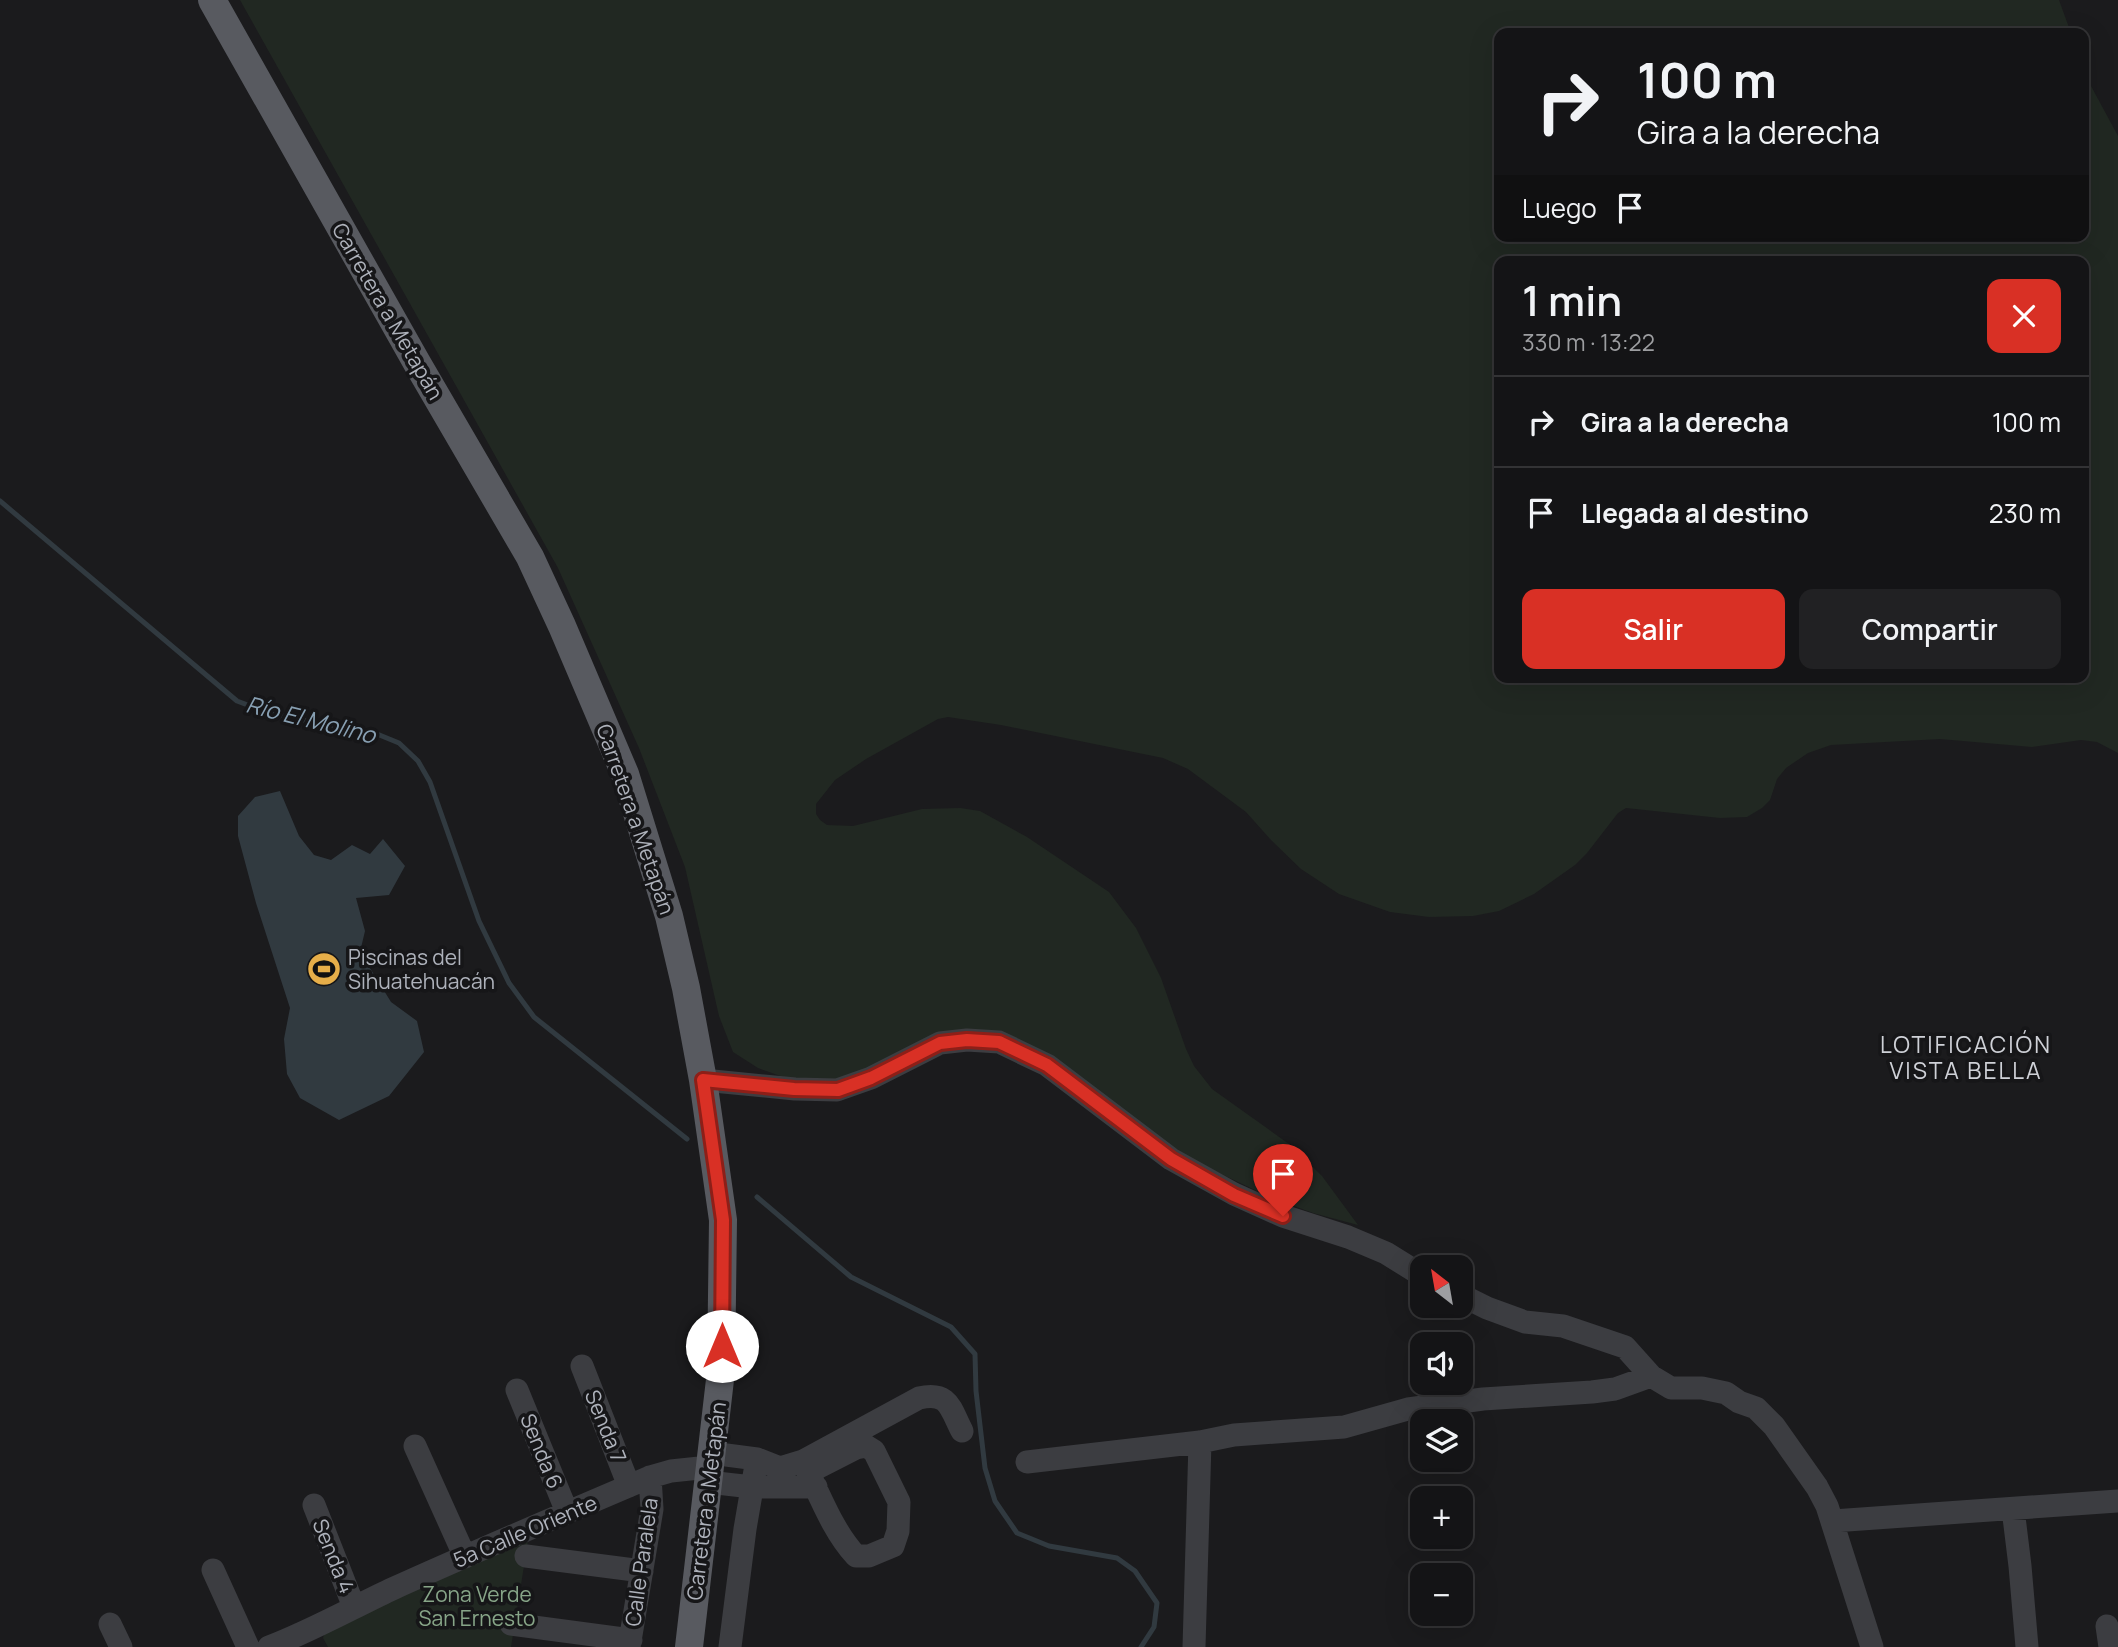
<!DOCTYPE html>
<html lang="es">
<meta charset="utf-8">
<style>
:root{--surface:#141416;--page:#212123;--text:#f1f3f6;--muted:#9d9ea1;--line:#333335;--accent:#d93025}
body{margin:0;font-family:Manrope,sans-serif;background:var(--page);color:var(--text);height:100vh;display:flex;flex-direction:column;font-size:26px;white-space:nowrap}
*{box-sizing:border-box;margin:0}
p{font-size:23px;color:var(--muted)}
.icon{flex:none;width:38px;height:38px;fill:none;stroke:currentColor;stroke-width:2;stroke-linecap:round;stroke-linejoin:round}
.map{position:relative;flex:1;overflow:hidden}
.side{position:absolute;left:1494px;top:256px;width:595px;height:427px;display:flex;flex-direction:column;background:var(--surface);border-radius:14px;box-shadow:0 7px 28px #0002,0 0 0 2px var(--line)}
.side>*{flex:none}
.top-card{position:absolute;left:1494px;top:28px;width:595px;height:214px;border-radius:14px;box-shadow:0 7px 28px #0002,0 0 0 2px var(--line);background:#141416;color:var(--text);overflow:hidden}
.needle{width:46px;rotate:329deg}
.controls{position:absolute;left:1410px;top:1255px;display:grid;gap:14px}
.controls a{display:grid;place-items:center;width:63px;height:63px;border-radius:14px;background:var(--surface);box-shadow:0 7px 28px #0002,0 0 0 2px var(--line);font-size:35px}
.pin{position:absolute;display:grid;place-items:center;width:60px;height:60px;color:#fff;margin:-72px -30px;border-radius:50% 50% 50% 0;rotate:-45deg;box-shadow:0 0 7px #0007}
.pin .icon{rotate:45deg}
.me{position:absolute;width:77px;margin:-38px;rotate:0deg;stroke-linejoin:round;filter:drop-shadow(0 0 5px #0008)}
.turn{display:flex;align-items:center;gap:24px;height:147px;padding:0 28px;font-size:32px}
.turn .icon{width:91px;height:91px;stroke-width:2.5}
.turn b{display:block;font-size:49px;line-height:60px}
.then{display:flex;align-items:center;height:66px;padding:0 28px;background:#0003;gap:14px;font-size:26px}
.round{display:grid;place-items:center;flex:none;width:74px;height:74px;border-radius:14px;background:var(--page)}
.head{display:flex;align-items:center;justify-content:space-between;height:119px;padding:0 28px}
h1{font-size:42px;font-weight:600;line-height:52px}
.button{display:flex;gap:14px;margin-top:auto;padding:14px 28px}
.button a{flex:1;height:80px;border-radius:14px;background:var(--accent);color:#fff;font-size:28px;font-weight:600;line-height:80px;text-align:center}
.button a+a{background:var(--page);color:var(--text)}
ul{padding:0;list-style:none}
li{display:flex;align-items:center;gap:21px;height:91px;padding:0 28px;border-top:2px solid var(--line)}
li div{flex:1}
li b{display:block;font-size:26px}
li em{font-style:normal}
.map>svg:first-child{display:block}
</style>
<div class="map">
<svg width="2118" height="1647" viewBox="0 0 2118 1647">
<rect width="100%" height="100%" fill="#1b1b1d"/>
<path fill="#212822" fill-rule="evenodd" d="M240,0H2059L2071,33H1500V236H2084V73L2118,136V753L2097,742L2081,740L2032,747L1940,739L1831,745L1808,753L1786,768L1777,779L1770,800L1762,808L1747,817L1720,818L1626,808L1618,813L1587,853L1575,865L1534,894L1499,911L1473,916L1429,917L1390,912L1339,894L1301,869L1271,840L1246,812L1188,769L1163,758L1001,725L948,717L938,719L866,759L835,780L816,804V814L820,820L827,825L853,826L922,809L960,808L980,811L1027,837L1109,892L1136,928L1161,978L1186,1049L1194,1066L1212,1089L1289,1144L1322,1176L1358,1225L1313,1213L1272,1198L1202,1165L989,1033L837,1083L803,1084L758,1068L733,1052L719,1016L685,867L639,748L558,568ZM1500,261H2084V677H1500Z
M528,1541L511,1647H328L323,1638L326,1629Z"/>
<path fill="#313a40" d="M280,791L299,836L314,855L331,860L352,845L370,854L383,839L405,866L389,895L356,898L365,931L360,952L391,1002L417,1021L424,1052L389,1096L339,1120L300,1098L287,1074L284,1039L290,1008L256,903L238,836V816L255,797Z"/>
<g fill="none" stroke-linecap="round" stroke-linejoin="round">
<path stroke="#313a40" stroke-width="5" d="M0,501L237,701L272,714L377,734L399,743L418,761L430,782L479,921L509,983L534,1017L687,1139
M757,1197L851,1277L951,1327L975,1354L976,1391L985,1468L995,1501L1017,1533L1049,1546L1117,1558L1135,1571L1157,1603L1154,1627L1141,1647"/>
<path stroke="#3c3d41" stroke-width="23" d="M703,1080L795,1089L837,1090L871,1078L940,1043L967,1040L999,1042L1047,1065L1171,1159L1234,1194L1283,1216L1348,1237L1386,1253L1423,1276
M1461,1295L1487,1308L1525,1322L1563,1326L1625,1347L1651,1376L1671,1388H1702L1726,1393L1739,1402L1756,1408L1774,1426L1817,1487L1827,1506L1872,1647
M582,1366L629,1486
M517,1390L567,1512
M415,1446L465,1557
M711,1453L757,1459L780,1468L803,1461L919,1398C949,1391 950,1408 962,1431
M803,1461C819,1493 832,1530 856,1556H869L893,1546L898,1531L899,1502L874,1451L866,1446L856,1448L809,1472
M1027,1462L1200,1442L1234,1435L1344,1427L1408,1409L1483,1399L1592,1392L1615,1389L1651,1376
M708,1482L752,1487H816
M314,1505L354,1607
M2013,1509L2020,1566L2027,1647
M1833,1521L2118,1501
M526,1556L642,1571
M213,1570L248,1647
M110,1624L121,1647
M511,1624L631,1640
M2107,1626L2110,1647
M269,1647C311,1631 350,1609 390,1590C476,1551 563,1514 650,1477L671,1471L709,1467
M629,1647L652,1509L650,1477
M730,1647L745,1529L757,1459
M1194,1647L1200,1442"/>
<path stroke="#585a60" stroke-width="28" d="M212,0L417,363L530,557L562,626L625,774L669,916L686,988L703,1080L723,1220L721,1371L689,1647"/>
</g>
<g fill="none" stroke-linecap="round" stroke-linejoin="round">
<g stroke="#8d1f18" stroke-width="18">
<path id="route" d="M722,1346L723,1220L703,1080L794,1089L838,1090L871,1078L940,1043L967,1040L999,1042L1047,1065L1171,1159L1234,1195L1283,1216"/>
</g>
<use href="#route" stroke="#d93025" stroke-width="12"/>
</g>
<defs>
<g id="stadium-disc" transform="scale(1.75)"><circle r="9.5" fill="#e6ae49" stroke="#161618"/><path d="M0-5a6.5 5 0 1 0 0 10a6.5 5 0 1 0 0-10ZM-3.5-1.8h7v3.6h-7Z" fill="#111"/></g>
</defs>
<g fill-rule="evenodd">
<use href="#stadium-disc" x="324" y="969"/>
</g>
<g text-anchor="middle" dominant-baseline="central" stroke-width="7" stroke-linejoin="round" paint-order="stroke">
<g font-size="21" fill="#aeb2bb" stroke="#161618">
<text transform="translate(388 311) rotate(60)">Carretera a Metapán</text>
<text transform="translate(636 819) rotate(71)">Carretera a Metapán</text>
<text transform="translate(606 1426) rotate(68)">Senda 7</text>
<text transform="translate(542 1451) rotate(68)">Senda 6</text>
<text transform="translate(706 1501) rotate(-83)">Carretera a Metapán</text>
<text transform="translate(525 1531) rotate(-23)">5a Calle Oriente</text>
<text transform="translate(334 1556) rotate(68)">Senda 4</text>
<text transform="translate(641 1562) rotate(-82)">Calle Paralela</text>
</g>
<g font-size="21" fill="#aeb2bb" stroke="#161618" text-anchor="start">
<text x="348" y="957">Piscinas del<tspan x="348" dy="24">Sihuatehuacán</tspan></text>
</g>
<g font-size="21" fill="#87a588" stroke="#161618">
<text x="477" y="1594">Zona Verde<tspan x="477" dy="24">San Ernesto</tspan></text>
</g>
<g font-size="23" font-style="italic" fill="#88a0b3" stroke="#161618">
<text transform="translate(311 719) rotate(14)">Río El Molino</text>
</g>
<g font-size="23" letter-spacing="2" fill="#cfd1d7" stroke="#161618">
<text x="1966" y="1044">LOTIFICACIÓN<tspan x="1966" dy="26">VISTA BELLA</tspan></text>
</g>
</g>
</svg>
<div class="controls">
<a><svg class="needle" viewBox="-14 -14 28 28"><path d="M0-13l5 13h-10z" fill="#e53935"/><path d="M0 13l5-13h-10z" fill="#9d9ea1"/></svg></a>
<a><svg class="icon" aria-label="sound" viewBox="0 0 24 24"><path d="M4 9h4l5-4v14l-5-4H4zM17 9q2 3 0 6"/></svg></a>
<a><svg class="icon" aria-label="layers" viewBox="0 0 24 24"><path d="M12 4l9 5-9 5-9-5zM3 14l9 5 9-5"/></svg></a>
<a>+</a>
<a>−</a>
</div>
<div class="pin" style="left:1283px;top:1216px;background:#d93025"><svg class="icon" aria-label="arrive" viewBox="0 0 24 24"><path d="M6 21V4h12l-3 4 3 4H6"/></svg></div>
<svg class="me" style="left:722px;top:1346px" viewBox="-20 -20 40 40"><circle r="19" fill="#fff"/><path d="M0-13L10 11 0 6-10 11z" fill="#d93025"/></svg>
<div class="top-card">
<div class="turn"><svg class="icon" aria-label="right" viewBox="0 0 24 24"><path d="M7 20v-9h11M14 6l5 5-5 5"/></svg><div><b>100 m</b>Gira a la derecha</div></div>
<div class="then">Luego<svg class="icon" aria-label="arrive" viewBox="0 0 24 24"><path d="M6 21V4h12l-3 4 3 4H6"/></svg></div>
</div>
<section class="side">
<div class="head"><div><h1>1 min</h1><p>330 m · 13:22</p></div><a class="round" style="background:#d93025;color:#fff"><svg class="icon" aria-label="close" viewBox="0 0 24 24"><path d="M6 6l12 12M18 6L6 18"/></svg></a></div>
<ul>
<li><svg class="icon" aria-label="right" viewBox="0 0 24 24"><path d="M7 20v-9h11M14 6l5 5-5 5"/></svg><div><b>Gira a la derecha</b></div><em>100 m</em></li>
<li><svg class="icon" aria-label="arrive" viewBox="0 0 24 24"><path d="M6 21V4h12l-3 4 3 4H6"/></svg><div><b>Llegada al destino</b></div><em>230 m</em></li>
</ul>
<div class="button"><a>Salir</a><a>Compartir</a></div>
</section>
</div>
